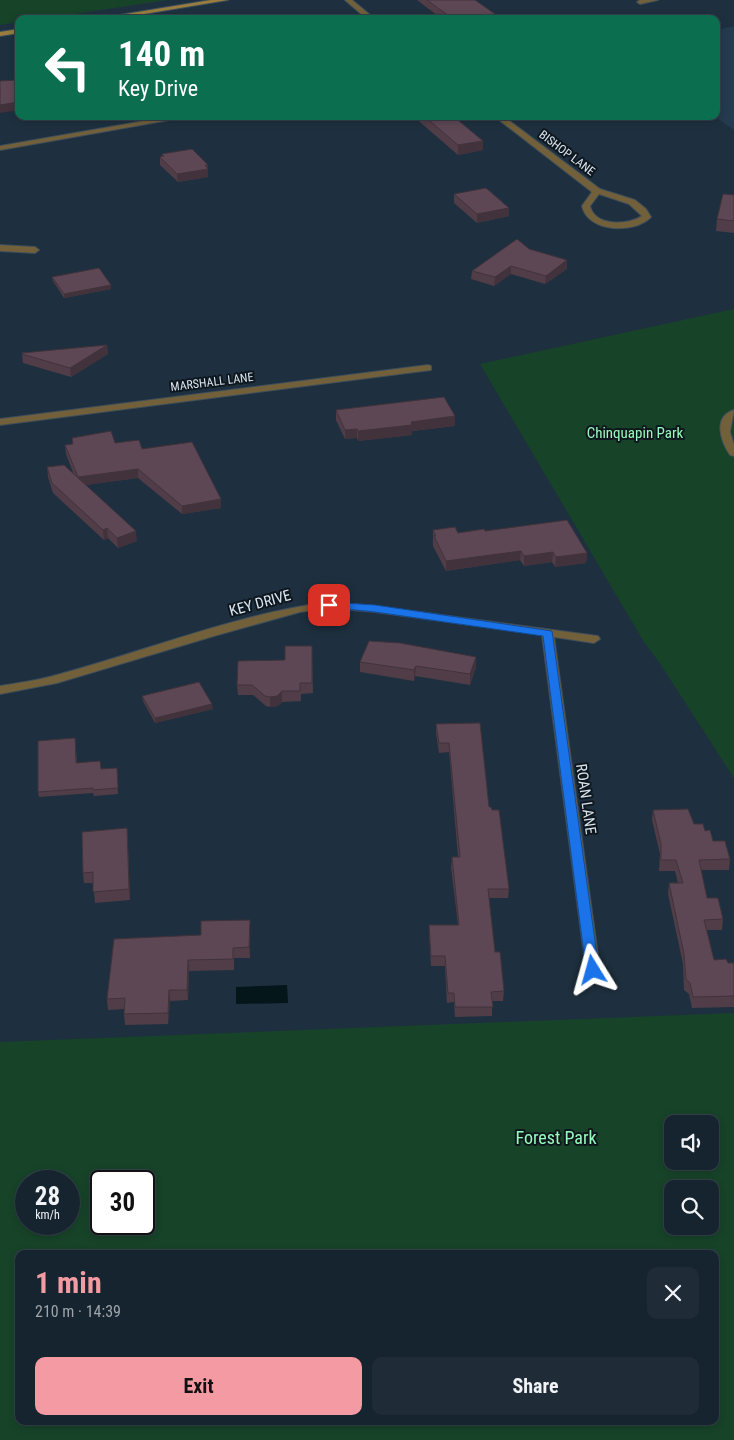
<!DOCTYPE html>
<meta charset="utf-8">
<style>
:root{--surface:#16242f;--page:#1f2c37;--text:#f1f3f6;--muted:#9ea4aa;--line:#35414b;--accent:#f49aa2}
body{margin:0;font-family:"Roboto Condensed",sans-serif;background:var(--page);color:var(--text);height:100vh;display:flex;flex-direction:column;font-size:19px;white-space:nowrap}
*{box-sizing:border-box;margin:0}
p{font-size:16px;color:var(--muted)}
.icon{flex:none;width:28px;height:28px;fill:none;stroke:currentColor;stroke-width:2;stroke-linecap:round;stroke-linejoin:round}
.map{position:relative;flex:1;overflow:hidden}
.panel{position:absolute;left:15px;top:1250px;width:704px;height:175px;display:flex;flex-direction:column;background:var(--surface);border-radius:10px;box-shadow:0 2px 8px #0003,0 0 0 1px var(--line)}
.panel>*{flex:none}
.hud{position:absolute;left:15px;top:15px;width:705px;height:105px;border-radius:10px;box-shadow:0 2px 8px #0003,0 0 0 1px var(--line);background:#0b6e4f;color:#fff;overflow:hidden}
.buttons{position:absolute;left:664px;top:1115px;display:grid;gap:10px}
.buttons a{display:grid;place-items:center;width:55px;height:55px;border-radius:10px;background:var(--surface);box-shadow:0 2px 8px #0003,0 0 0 1px var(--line);font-size:25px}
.speed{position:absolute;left:15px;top:1170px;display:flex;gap:10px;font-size:25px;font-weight:700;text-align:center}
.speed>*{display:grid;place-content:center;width:65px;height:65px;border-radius:50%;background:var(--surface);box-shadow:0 2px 8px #0003,0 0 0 1px var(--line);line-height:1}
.speed small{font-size:12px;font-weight:400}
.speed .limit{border:2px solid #111;border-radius:8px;background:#fff;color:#111}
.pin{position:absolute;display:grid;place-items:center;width:42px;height:42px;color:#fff;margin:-21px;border-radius:10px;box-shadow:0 2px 8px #0006}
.me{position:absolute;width:55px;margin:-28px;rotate:352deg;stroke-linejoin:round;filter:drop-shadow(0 0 4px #0008)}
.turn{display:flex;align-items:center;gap:18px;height:105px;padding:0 20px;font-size:22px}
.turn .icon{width:65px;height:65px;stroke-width:2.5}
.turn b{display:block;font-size:35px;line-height:42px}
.round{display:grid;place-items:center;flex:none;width:52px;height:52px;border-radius:10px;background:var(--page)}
.overview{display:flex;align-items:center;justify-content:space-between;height:85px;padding:0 20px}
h1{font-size:30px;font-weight:700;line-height:38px;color:var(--accent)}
.primary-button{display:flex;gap:10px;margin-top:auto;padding:10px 20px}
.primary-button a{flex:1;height:58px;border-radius:10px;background:var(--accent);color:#111;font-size:20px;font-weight:700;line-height:58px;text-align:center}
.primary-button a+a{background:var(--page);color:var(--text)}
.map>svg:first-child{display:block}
</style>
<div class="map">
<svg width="734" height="1440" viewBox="0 0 734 1440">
<rect width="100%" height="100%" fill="#1e303f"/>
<path fill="#243a4e" d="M734,26V130L714,116H716V30Z"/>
<path fill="#174329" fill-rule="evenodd" d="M0,0H168L41,19H19V22L0,25Z
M734,309V778L659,662L644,642L480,364Z
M734,1013V1440H0V1042ZM672,1124H710V1161H672ZM69,1181V1224H26V1181ZM144,1181V1224H101V1181ZM672,1189H710V1226H672ZM19,1254H715V1421H19Z"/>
<path fill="#04161a" d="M287,985L288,1003L236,1004V987Z"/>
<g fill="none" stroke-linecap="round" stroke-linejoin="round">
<g stroke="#3c4d5b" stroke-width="2">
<path id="street" d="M345,0H352L375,19H367Z
M640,0H658L640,4L637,2Z
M173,116H192L0,150V146Z
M494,116H503L600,189L635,200L646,209L651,217C635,234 588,233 582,206L592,192ZM599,194L629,204L642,216C628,225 595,227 590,206Z
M0,245L35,247L39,250L35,253L0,251Z
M428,365L431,366V370L0,425V419Z
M734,410L730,432L734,445V456L730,455C721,442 712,417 734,410Z
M329,602L375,606L598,636L600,639L594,643L554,637L600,970L598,974L593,975L588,974L586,970L542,635L375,612L329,608L300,612L214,636L57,683L0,694V686C17,683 35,681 53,676C144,652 235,614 329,602Z"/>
</g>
<g stroke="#3c4d5b" stroke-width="2">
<path id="secondary" d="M211,0H228L114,19H95Z
M19,29V33L0,36V32Z"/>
</g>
<use href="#street" fill="#72603b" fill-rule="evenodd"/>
<use href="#secondary" fill="#997c3e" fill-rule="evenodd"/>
</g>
<path fill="#503d48" d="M417,0H475L502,19H442Z
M413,116H453L483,141V150L458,155Z
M162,154L208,165V177L178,182L160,165V157L162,156Z
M454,194L509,216L477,223L454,203Z
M734,195V233L716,231L717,219Z
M529,249L567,269L545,284L511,274L494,286L471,279L472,271Z
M52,277L111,289L64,298L53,281Z
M107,345L108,354L71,377L23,363L22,354Z
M336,410L455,416V426L412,431V435L358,441L357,438L345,439L336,420Z
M72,438L115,443L142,449L221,499V508L182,514L138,478L85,485L137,541L118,548L108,538L104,540L53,493L48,477L47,467L74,475L66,454L65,445L72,444Z
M433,530L458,533L485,531L587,553L586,563L555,567L552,562L524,566L520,560L446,571L433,546Z
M312,646L313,693L301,694V701L282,702L278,706L270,707L266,706L253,695H238L237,685Z
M360,662L476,667L470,685L415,676L414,681L360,672Z
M142,696L213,709L155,723L143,701Z
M480,723L489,807L509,889L508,898H489L495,952L504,991L503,1001H492V1016L455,1017L454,1002L447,1003L445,966H431L429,935V925H458L451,867L452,857H458L449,752L439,753L436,733V724Z
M75,738L77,763L101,769L117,768L118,794L94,796L93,793L39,797L38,792Z
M653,810L694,824L705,831L713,841L730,859L729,870H701L707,898L723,919L722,930H707L714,960L728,963H734V1007L692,1008L689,994L684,990L683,964L668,894L669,883H678L675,871H659L660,854L652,820Z
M127,828L130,900L95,903L93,883H84L83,873Z
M250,930V958H234V970L189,971L188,1000L170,1001L168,1024L125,1025L124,1014V1009L108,1010L107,999L201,935Z"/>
<path fill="#41323b" d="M19,102V110L0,113V105Z
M483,141V150L458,155V145Z
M205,165H208V177L178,182L177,174Z
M509,208V216L477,223V214Z
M567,260V269L545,284L546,276Z
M511,266V274L494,286L495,277Z
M111,285V289L64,298V294Z
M107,345L108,354L71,377L70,368Z
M455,416V426L412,431V435L358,441V431L411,422Z
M357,429V438L345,439V430Z
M138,469V478L79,486L78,477Z
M221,499V508L182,514V506Z
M107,528L108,538L104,540L103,530Z
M136,531L137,541L118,548L117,538Z
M521,551L520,560L446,571V561Z
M553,552L552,562L524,566V556Z
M587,553L586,563L555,567L556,557Z
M476,657V667L470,685V674Z
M416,666L415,676L414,681V670Z
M282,691V702L278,706L270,707V697Z
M212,704L213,709L155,723V718Z
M127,828L128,839L130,900L129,889Z
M250,920V958L249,947Z
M188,960L189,971L188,1000L187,990Z
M169,990L170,1001L168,1024V1013Z"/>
<path fill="#5d4754" stroke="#41323b" d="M427,0H475L502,19H453Z
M17,80L19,83V102L0,105V81Z
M424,116H453L483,141L458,145Z
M192,149L208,165H205L208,169L177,174L160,157L164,156L162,154Z
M486,188L509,208L477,214L454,194Z
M723,194L734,195V221L717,219Z
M517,239L529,249L567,260L546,276L511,266L495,277L472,271Z
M99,268L111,285L64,294L52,277Z
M107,345L70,368L22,354V353Z
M444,397L455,416L411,422L412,425L358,431L357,429L345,430L336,410Z
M111,431L115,443L139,440L142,449L192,442L221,499L182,506L138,469L78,477L65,445L73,444L72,438Z
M64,465L136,531L117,538L107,528L103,530L52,483L47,467Z
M567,520L587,553L556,557L553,552L524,556L521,551L446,561L434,536H436L433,530L455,527L458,533L484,529L485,531Z
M369,641L400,643L476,657L470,674L416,666L414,670L360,662Z
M285,646H312V683H300V691H282L277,696L270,697L265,696L252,685H237L238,661L285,660Z
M199,682L212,704L155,718L142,696Z
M480,723L489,807H491L492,810H499L509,889H488L495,952H500L504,991L491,992L493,1007H455L454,993H448L445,956H431L429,925H459L452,857H460L449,743H439L436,724Z
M75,738L76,763L100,761L101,769L117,768L118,788L93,790V788L38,792V741Z
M688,809L694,824H703L705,831L710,830L713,841H725L730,859L699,860L707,898H718L723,919L704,920L714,960L726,959L728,963H734V996L693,997L690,983L686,979L684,954L669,883H683L676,860H661V844L653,810Z
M127,828L129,889L93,892V872L83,873L82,832Z
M250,920L249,947L233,948V959L188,960L187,990H169L168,1013L124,1014L125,998L107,999L114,939L201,935V921Z"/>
<path fill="#1a73e8" stroke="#114b97" d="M329,602L375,605L552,631L599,970L597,973H588L586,970L543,636L375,612L326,607L324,605Z"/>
<g text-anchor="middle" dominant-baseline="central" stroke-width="4" stroke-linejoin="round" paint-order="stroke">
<g font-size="12" fill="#dae5ef" stroke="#0f171e">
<text transform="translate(567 153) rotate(37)">BISHOP LANE</text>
<text transform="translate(212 382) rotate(-7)">MARSHALL LANE</text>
</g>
<g font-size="15" fill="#98fabb" stroke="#0f171e">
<text x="635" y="433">Chinquapin Park</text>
</g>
<g font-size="15" fill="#dae5ef" stroke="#0f171e">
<text transform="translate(260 603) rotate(-15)">KEY DRIVE</text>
<text transform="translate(586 799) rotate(82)">ROAN LANE</text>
</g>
<g font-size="18" fill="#98fabb" stroke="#0f171e">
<text x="556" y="1137">Forest Park</text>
</g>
</g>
</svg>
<div class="buttons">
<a><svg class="icon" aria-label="sound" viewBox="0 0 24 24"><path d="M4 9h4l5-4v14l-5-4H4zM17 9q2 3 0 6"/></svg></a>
<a><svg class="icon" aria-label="search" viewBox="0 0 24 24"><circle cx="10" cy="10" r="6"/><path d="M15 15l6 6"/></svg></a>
</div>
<div class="speed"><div>28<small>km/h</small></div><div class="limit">30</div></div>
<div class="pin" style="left:329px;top:605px;background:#d93025"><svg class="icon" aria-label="arrive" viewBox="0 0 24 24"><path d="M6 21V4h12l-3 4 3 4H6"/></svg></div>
<svg class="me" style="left:593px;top:970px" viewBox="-20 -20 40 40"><path d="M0-17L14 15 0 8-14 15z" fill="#1a73e8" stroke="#fff" stroke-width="4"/></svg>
<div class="hud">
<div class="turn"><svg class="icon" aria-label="left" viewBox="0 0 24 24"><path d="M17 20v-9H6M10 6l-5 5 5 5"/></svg><div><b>140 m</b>Key Drive</div></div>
</div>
<section class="panel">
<div class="overview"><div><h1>1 min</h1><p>210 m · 14:39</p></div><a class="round"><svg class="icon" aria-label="close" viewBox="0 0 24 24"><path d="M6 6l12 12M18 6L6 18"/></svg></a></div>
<div class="primary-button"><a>Exit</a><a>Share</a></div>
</section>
</div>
